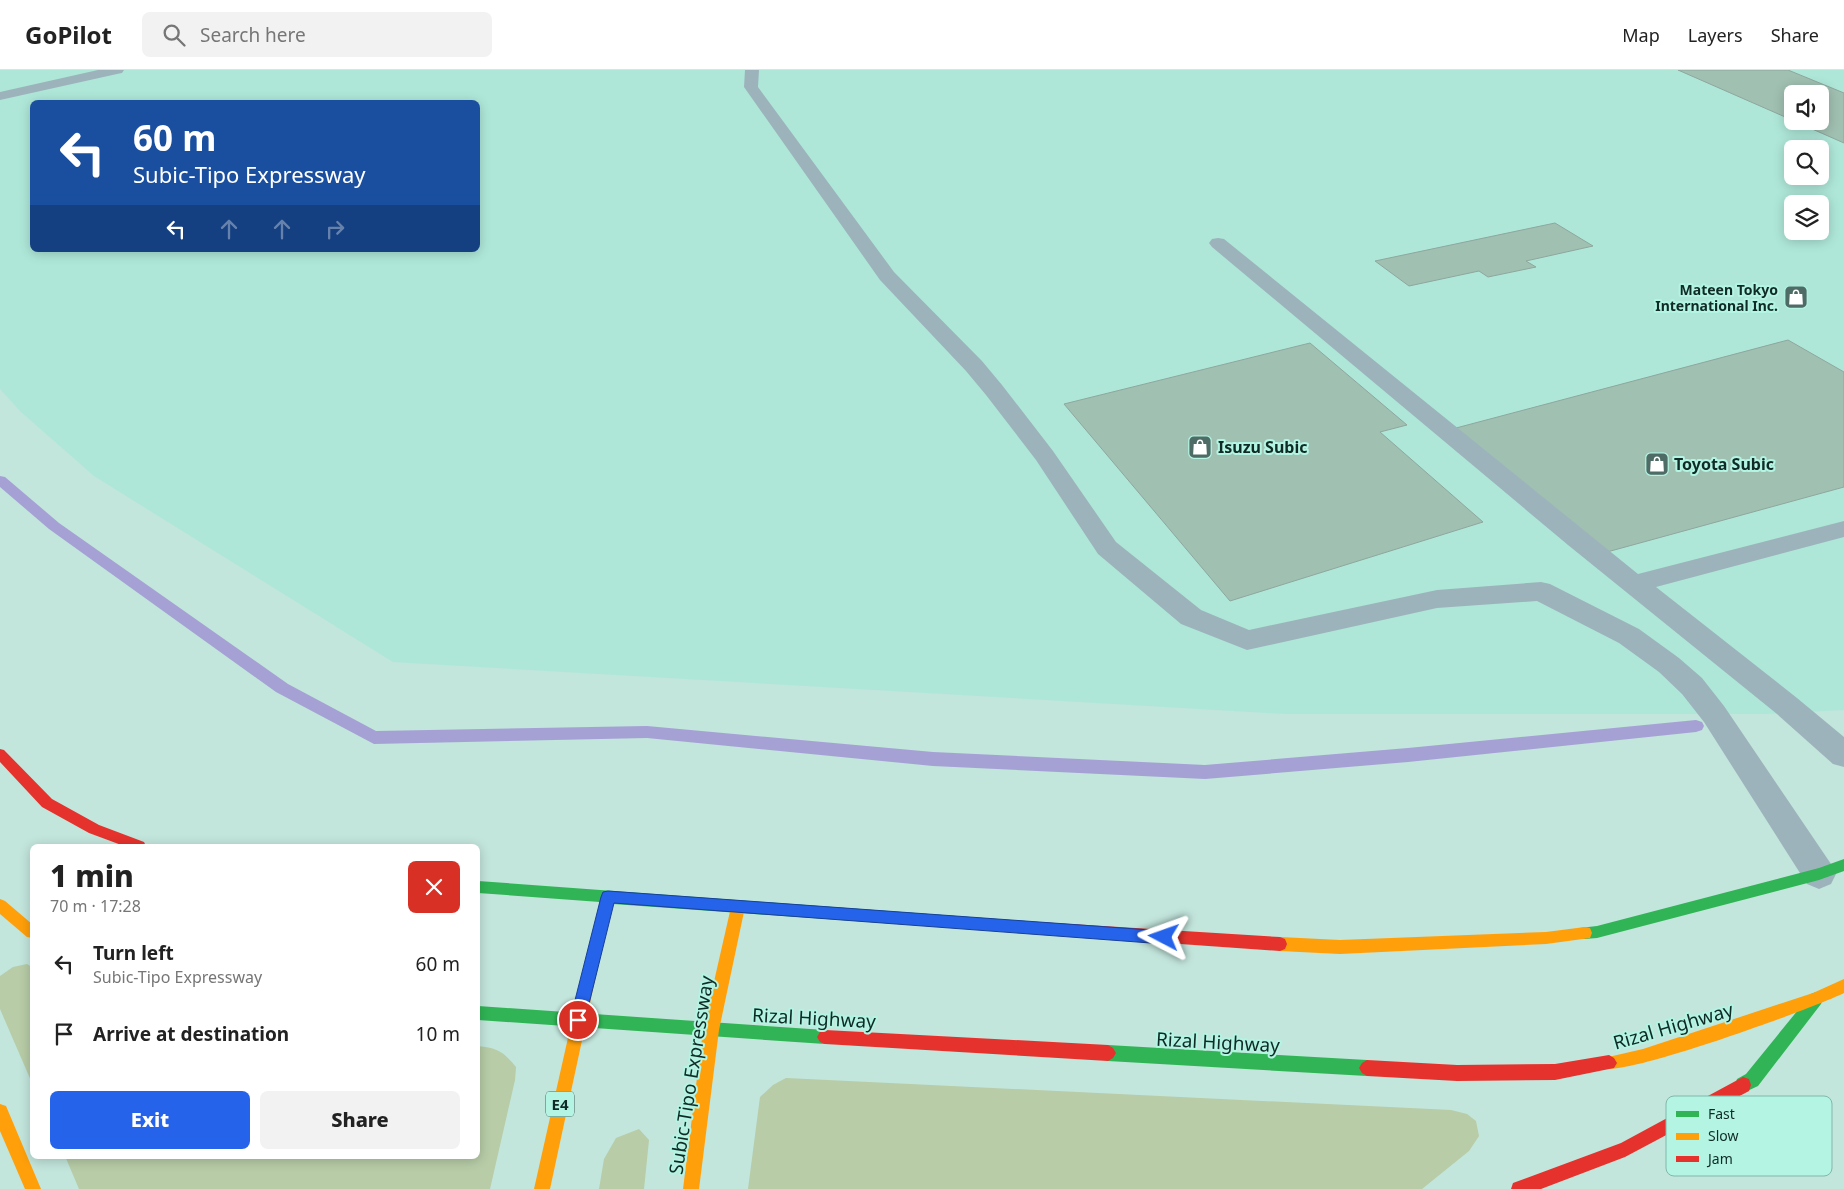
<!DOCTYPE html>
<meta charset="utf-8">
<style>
:root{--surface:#fff;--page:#f2f2f2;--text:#222;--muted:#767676;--line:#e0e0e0;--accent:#2563eb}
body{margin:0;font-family:"Noto Sans",sans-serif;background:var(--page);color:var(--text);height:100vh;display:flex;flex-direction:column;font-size:19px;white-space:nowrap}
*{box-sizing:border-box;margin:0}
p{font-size:16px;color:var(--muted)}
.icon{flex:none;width:28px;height:28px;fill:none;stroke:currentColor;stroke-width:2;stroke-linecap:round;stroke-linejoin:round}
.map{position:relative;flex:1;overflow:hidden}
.details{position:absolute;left:30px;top:774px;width:450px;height:315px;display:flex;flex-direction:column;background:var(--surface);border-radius:8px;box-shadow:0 2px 12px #0003}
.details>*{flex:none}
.top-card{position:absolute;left:30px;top:30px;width:450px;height:152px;border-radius:8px;box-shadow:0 2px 12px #0003;background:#1a4fa0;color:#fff;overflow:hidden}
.controls{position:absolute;left:1784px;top:15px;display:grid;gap:10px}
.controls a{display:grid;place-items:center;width:45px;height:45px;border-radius:8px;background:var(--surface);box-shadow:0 2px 12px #0003;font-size:25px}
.pin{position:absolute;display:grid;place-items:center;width:42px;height:42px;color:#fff;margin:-21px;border:2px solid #fff;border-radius:50%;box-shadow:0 1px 5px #0007}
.me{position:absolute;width:55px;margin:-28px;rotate:274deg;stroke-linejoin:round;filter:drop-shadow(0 0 4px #0008)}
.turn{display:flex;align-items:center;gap:18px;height:105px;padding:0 20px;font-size:22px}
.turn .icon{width:65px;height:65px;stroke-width:2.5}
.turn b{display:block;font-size:35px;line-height:42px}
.lanes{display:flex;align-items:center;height:48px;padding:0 20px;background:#0003;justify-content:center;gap:25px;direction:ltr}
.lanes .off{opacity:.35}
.round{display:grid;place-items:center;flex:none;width:52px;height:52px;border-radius:8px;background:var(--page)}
.head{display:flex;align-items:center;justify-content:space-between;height:85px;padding:0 20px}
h1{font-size:30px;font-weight:800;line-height:38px}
.action{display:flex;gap:10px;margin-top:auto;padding:10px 20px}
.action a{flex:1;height:58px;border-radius:8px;background:var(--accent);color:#fff;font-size:20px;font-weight:800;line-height:58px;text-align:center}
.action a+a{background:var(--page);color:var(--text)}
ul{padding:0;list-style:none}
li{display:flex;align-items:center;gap:15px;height:70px;padding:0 20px}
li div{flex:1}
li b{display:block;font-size:19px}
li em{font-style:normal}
header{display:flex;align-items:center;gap:30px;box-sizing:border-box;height:70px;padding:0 25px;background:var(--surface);border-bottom:1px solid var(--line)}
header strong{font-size:24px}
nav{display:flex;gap:28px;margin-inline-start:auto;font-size:18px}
.search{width:350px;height:45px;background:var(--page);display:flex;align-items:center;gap:12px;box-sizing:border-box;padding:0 18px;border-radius:8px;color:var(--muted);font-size:19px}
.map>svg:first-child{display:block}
</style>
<header>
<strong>GoPilot</strong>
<div class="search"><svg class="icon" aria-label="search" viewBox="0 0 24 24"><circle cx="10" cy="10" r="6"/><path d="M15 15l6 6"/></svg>Search here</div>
<nav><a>Map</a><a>Layers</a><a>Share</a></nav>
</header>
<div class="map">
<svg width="1844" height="1119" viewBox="0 0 1844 1119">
<rect width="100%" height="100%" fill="#c2e5dc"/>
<path fill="#aee7d8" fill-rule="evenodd" d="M0,0H1844V640L1765,644H1287L393,592L94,406L21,342L0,319ZM1792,24H1820V51H1792ZM32,32H478V180H32ZM1792,79H1820V106H1792ZM1792,134H1820V161H1792Z"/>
<path fill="#b7cca7" d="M27,894L32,897V1013L0,939V906L13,897Z
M478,976C497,978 503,981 516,997L515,1010L490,1119H79L65,1086H478Z
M786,1008L1451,1040L1467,1044L1476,1051L1479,1066L1469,1081L1422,1119H748L760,1027L773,1015Z
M639,1059L649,1070L644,1119H599L604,1089L616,1068Z"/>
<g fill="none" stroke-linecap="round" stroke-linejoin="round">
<path fill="#a5a1d4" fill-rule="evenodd" d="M0,406L5,407L59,453L288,614L376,661L647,656L933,682L1205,695L1408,678L1696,650L1702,652L1704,656L1702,660L1696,662L1408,692L1205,709L933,696L647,668L374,674L276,622L49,459L0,417Z"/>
</g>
<path fill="#a0c0b2" stroke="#8ea79d" d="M1678,0H1788L1844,23V73L1794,51H1820V24H1792V50Z
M1555,153L1593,176L1526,191L1536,197L1488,207L1479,201L1409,216L1375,191Z
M1788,270L1844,302V417L1607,482L1456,358Z
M1310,273L1407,355L1380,362L1483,452L1230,531L1064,334Z"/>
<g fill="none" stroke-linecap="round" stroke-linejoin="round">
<path fill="#9db3bb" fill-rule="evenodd" d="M98,0H124L122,3L117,4L0,30V22Z
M745,0H759L758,17L894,202L982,291L1002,315L1053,381L1116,472L1201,540L1249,560L1437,520L1541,512L1550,514L1639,559L1679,588L1702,608L1724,636L1831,794L1836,804L1831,814L1819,819L1807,814L1704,652L1682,624L1659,602L1619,573L1537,531L1437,538L1247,580L1181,554L1098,484L1036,390L986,325L966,301L880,210L744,17Z
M1218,168L1224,169L1638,504L1844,451V467L1656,517L1797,628L1844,667V697L1833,694L1777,644L1568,475L1212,177L1209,173L1212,169Z"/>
<path fill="#30b455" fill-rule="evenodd" d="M1844,789V801L1819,810L1597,868L1585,869L1580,868L1578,863L1580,858L1597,856L1819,798Z
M478,811L1039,852L1044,853L1046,858L1044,863L1039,864L613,834L595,910L593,915L588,917L583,915L581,910L600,832L478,823Z
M1816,922L1821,924L1823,929L1821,934L1758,1016L1743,1023L1737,1021L1735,1015L1737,1009L1746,1004L1811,924Z
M478,936L825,960L830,962L833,967L830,972L825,974L478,950Z
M1108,975L1367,990L1372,993L1375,998L1372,1003L1367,1006L1108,991L1103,988L1100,983L1103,978Z"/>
<path fill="#ff9f0a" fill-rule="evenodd" d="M0,829L5,831L32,854V868L27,867L0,844Z
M738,831L743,833L745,837L719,960L699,1119H683L703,960L731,837L733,833Z
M1585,857L1590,858L1592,863L1590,868L1546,874L1340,884L1280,881L1275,879L1273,874L1275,869L1280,867L1340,870L1546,862Z
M588,903L593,905L595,910L550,1119H534L581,910L583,905Z
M1844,909V923C1814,938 1625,1007 1604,998L1601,993L1604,988L1643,979L1813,923Z
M0,1034L6,1036L41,1119H25L0,1061Z"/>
<path fill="#e5322d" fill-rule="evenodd" d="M0,679L4,680L52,729L99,755L144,772L146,776H124L89,763L42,737L0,692Z
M1039,852L1280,867L1285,869L1287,874L1285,879L1280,881L1039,864L1034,863L1032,858L1034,853Z
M825,960L1108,975L1113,978L1116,983L1113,988L1108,991L825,974L820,972L817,967L820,962Z
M1609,985L1614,988L1617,993L1614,998L1555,1010L1457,1011L1367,1006L1362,1003L1359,998L1362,993L1367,990L1457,995L1555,994Z
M1743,1007L1749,1009L1751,1015L1749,1021L1625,1087L1541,1119H1511L1513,1113L1621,1073Z"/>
</g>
<path fill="#2563eb" stroke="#184099" d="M608,821L1164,861L1169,862L1172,867L1169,872L1164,874L614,833L585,950L583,955L578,957L572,955L570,950L601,827L603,822Z"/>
<defs>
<g id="shop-square" transform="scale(1.25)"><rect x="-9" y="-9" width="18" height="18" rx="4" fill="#4e6c65" stroke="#b3f4e2"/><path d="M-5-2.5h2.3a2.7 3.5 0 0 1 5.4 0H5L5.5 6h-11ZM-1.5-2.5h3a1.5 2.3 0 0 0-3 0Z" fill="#fff"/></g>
</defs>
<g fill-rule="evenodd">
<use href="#shop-square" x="1796" y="227"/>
<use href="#shop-square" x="1200" y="377"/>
<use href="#shop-square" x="1657" y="394"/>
</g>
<g text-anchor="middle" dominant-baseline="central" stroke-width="4" stroke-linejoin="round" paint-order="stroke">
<g font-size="14" font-weight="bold" fill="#102b25" stroke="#b3f4e2" text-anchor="end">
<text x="1778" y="219">Mateen Tokyo<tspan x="1778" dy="16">International Inc.</tspan></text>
</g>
<rect fill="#b3f4e2" stroke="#41675e" stroke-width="1" x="546" y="1021.5" width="28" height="25" rx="4"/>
<g font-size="15" font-weight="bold" fill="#102b25">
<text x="560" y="1034">E4</text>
</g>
<g font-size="16" font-weight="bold" fill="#102b25" stroke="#b3f4e2" text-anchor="start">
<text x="1218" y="377">Isuzu Subic</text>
<text x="1674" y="394">Toyota Subic</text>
</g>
<g font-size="19" fill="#102b25" stroke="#b3f4e2">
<text transform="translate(814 948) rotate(3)">Rizal Highway</text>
<text transform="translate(1673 956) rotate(-16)">Rizal Highway</text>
<text transform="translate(1218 972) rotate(3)">Rizal Highway</text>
<text transform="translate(691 1005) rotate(-81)">Subic-Tipo Expressway</text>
</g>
</g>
<rect x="1666" y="1026" width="166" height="80" rx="8" fill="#b3f4e2" stroke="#82b8a9" stroke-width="1"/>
<rect x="1676" y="1041" width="23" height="6" fill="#30b455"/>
<rect x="1676" y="1063" width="23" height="7" fill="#ff9f0a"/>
<rect x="1676" y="1086" width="23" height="6" fill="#e5322d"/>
<g font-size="14" fill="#102b25">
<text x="1708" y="1049">Fast</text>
<text x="1708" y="1071">Slow</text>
<text x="1708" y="1094">Jam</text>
</g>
</svg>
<div class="controls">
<a><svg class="icon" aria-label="sound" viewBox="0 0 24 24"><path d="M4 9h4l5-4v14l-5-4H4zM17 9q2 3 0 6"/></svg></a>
<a><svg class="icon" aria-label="search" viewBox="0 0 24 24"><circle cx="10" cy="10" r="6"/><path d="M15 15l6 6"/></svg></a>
<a><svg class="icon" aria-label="layers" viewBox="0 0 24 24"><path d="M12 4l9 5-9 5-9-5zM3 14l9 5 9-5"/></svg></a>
</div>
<div class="pin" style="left:578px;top:950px;background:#d93025"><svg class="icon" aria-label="arrive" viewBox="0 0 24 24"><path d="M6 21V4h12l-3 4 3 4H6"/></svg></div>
<svg class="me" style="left:1164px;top:867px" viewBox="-20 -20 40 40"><path d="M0-17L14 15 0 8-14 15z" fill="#2563eb" stroke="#fff" stroke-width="4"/></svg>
<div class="top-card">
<div class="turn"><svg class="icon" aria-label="left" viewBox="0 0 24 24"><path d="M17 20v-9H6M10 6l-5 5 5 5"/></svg><div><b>60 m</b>Subic-Tipo Expressway</div></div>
<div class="lanes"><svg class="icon" aria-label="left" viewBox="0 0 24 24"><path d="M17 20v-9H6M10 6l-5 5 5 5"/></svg><svg class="icon off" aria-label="ahead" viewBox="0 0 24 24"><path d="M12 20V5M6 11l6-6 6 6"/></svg><svg class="icon off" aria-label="ahead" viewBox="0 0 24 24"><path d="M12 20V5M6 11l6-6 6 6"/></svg><svg class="icon off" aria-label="right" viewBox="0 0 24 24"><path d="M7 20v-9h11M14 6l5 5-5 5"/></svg></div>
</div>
<section class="details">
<div class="head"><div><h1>1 min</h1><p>70 m · 17:28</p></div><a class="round" style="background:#d93025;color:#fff"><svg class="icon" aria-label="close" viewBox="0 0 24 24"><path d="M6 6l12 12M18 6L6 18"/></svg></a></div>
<ul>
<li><svg class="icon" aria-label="left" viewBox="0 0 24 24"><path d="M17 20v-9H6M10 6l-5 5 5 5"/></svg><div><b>Turn left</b><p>Subic-Tipo Expressway</p></div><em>60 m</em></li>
<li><svg class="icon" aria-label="arrive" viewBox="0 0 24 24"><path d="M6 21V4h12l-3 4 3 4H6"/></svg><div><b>Arrive at destination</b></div><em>10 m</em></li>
</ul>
<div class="action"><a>Exit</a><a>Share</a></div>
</section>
</div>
